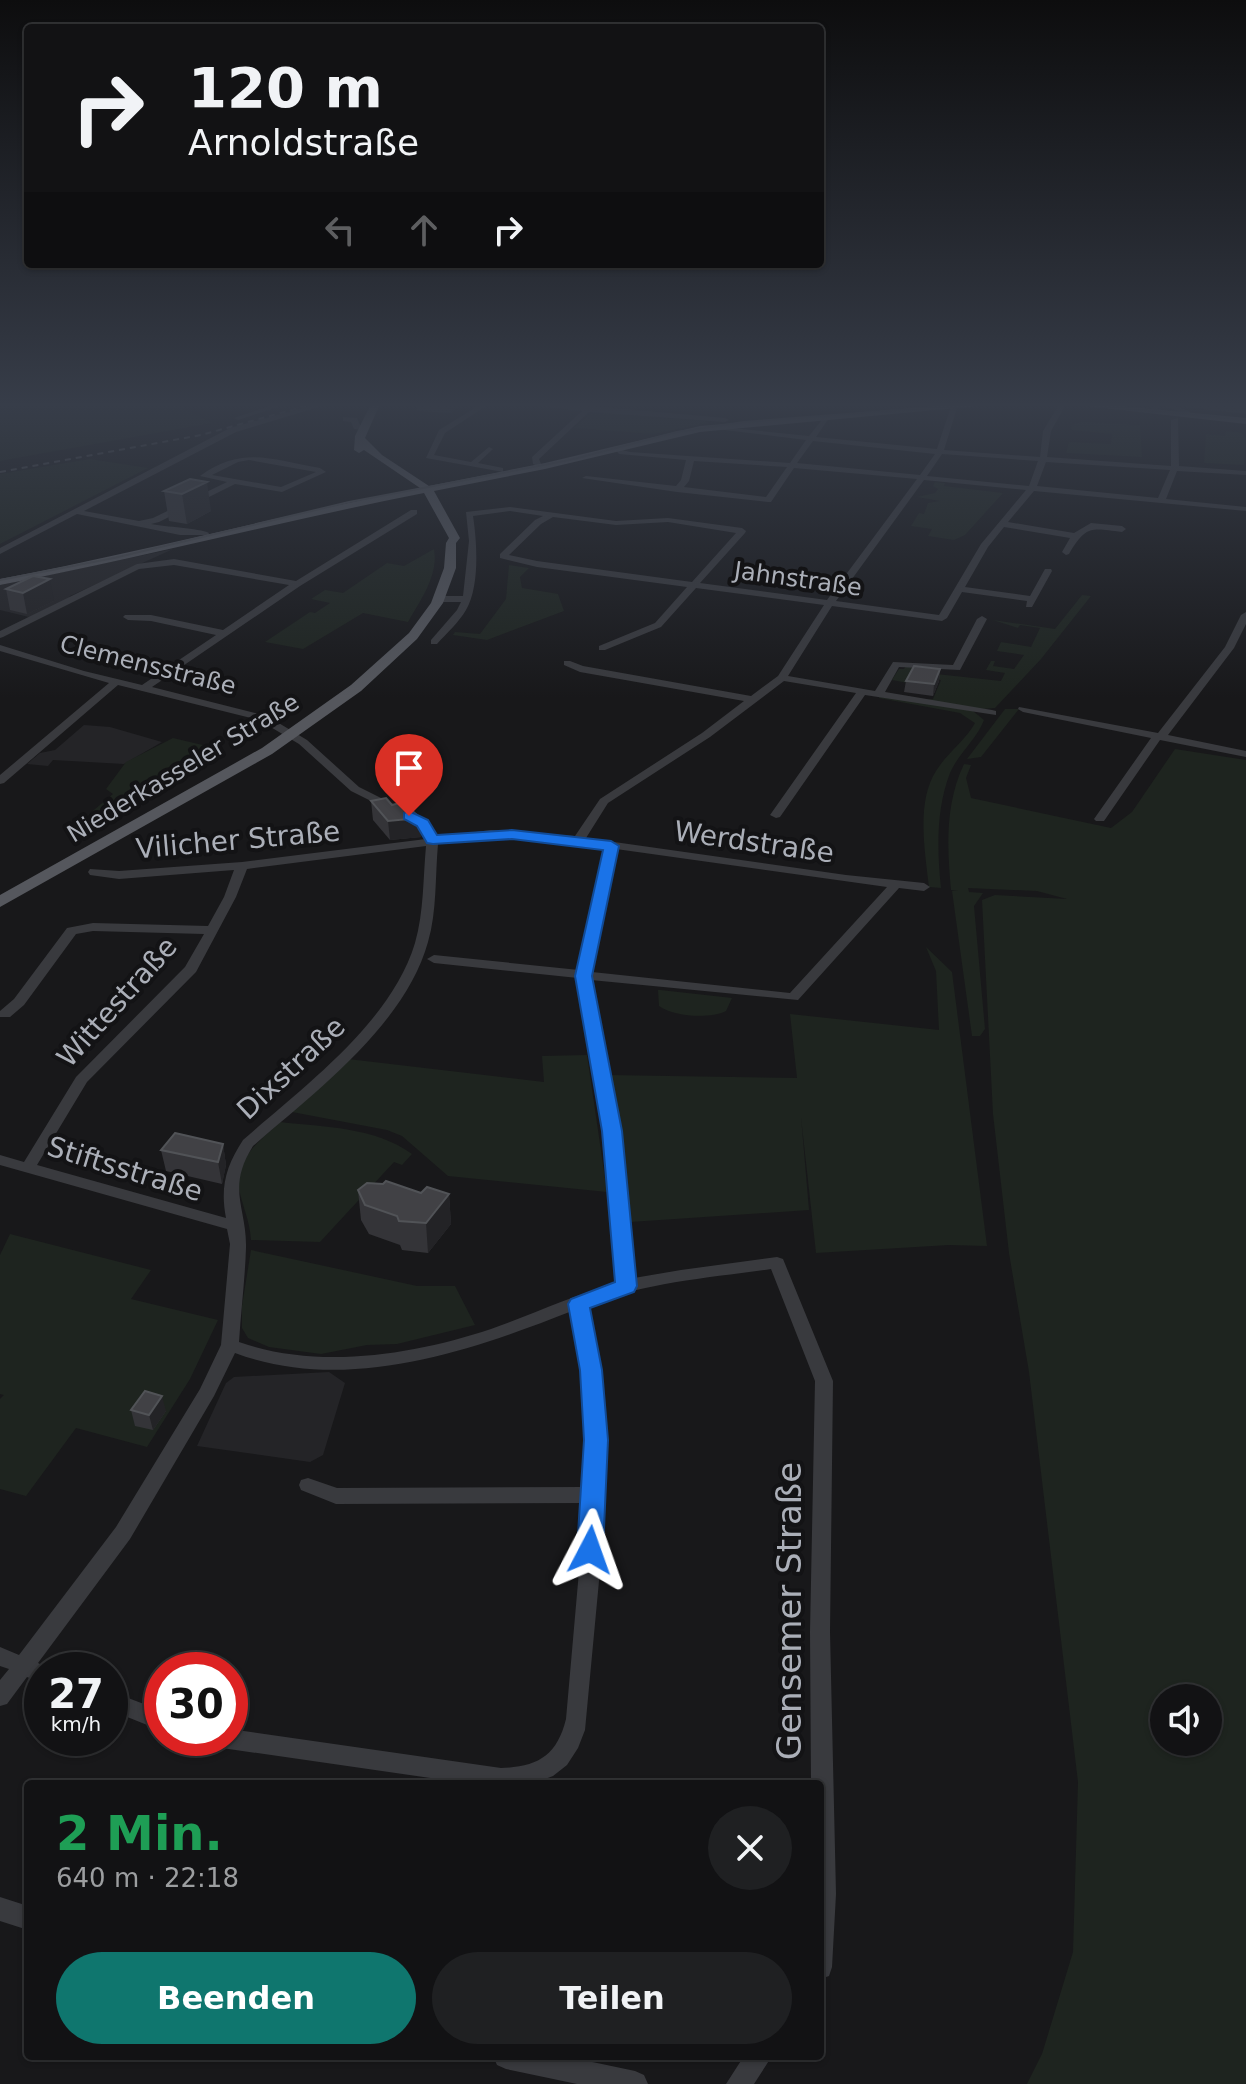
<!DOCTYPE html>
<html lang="de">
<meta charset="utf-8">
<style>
:root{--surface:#121214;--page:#1f2022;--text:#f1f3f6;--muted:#9c9ea0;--line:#313234;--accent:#0f766e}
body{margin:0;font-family:"DejaVu Sans",sans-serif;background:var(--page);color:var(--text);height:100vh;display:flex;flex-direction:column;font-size:30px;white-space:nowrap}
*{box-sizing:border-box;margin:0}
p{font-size:26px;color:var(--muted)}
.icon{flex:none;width:44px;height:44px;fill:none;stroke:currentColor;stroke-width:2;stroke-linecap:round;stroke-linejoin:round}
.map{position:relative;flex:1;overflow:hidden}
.details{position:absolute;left:24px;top:1780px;width:800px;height:280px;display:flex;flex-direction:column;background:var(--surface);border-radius:8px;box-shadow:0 2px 6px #0004,0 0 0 2px var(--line)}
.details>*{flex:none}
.banner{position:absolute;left:24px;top:24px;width:800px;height:244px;border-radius:8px;box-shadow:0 2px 6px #0004,0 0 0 2px var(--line);background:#121214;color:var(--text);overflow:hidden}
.tools{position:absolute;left:1150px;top:1684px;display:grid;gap:16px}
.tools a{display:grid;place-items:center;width:72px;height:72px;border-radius:50%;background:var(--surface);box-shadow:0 2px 6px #0004,0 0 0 2px var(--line);font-size:40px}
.speed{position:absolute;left:24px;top:1652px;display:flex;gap:16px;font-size:40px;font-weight:700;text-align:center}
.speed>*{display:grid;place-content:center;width:104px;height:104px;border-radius:50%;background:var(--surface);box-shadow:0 2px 6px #0004,0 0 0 2px var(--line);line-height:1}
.speed small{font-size:20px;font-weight:400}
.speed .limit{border:12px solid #d22;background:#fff;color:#111}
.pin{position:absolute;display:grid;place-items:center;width:68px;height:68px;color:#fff;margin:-82px -34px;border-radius:50% 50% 50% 0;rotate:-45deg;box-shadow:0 0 8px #0007}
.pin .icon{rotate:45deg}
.me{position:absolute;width:88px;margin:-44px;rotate:4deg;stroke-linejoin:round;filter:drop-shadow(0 0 6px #0008)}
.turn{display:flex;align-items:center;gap:28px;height:168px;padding:0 32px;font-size:36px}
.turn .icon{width:104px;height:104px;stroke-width:2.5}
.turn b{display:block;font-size:56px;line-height:68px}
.lanes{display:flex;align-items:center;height:76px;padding:0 32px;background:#0003;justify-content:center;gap:40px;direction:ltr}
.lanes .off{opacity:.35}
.round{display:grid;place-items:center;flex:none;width:84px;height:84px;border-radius:42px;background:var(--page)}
.summary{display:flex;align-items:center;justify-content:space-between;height:136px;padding:0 32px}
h1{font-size:48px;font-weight:700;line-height:60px;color:#1e9e55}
.button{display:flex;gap:16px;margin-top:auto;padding:16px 32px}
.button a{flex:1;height:92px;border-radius:48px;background:var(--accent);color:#fff;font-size:32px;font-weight:700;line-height:92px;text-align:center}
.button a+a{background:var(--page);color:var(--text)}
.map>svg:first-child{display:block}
</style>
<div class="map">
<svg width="1246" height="2084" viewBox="0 0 1246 2084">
<rect width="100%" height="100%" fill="#18181a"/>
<path fill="#242427" d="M173,549L70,596L64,603L33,618L0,610V585Z
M84,725L110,727L162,742L124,764L53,760L48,766L27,764L40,753L55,750Z
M329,1372L345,1383L323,1455L310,1462L197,1446L226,1383L234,1377Z"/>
<path fill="#1e241f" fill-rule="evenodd" d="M0,406H179L212,423L0,461Z
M593,412L705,421L707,423L653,434L574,428Z
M1082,422L1140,425L1142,457L1066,453L1069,442L1111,444L1112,434L1072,430L1071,425Z
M1226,431L1242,433L1246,440L1244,465L1204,463L1206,434L1225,436Z
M90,459L148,468L0,544V474Z
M935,482L945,483L944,486L1003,493L965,535L954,540L928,536L932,529L911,526L919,513L924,514L928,503L940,501L917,497L935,493L938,489L933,486Z
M434,549C439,575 420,601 408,622L363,613L303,649L265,642L310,612L315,613L330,603L311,599L325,590L343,593L387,563L404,566Z
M509,565L529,568L520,577L522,588L558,594L564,611L487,640L453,635L455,632L480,634L506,599Z
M1082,595L1091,596L1041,659L995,708L981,709L923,700L933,699L941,680L912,677L908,683L892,680L899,669H904L906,666L928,669L927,673L1001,681L1005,673L986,670L991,661H995L993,666L1014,669L1024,655L997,651L1001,642L1031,647L1040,628L1020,625L1018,628L993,620L1055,629Z
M880,695L973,711L984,720C977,739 958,754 950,773C936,809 937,851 941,888L929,887C925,852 916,802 936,771C947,753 965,741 975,723L960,713L879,698Z
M1005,709H1019L981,757L967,759Z
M173,738L211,747L95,817L88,815L113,794L106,789L126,762Z
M1175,749L1246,760V2084H1027L1042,2054L1073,1952L1078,1782L1029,1372L1009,1253L993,1114L982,900L995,895L1067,899L1037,891L968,888L969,892L983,893L974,906L985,1029L980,1036H972L952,891H958L951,890C947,847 945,804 964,764L971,765L966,778L971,798L1111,828L1132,812ZM1164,1698H1208V1742H1164Z
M926,947L952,972L987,1246L949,1245L816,1253L801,1117L809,1210L630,1222L607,1075L797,1078L790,1014L939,1030L936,971Z
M658,990H660L732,998L726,1011C710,1019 674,1017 659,1006Z
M587,1055L607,1192L448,1176L402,1136L387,1130L292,1112L348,1059L544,1082L542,1056Z
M280,1122C324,1127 375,1127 412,1154L402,1165L394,1162L320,1242L251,1240C250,1220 241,1203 238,1184C235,1159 264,1137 280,1122Z
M10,1234L151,1270L131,1299L218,1320L190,1379L147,1447L76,1428L26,1496L0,1489V1399L4,1395L0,1394V1255Z
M251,1250L417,1286H455L475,1325L397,1344L367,1345L321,1354L269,1347L248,1338L242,1328V1306Z"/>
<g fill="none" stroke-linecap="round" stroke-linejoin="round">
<path fill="#393a3e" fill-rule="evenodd" d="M269,406H281L238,420L234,418Z
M310,406H322L236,432L84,511L139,521L153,518L227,482L200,476C243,445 272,460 320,468L326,472L282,492L235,484L159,522L151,524C165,527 199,528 209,533L208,535H180L77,514L0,554V548L230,428ZM249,460L316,472L281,487L212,475L238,462Z
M478,406H486L445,433L434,455L471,462L489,447L493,449L478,463L503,468V472L426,458L439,430Z
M539,406H591L725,418L729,420L725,422L589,412L539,459L541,464L537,466L533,464L532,457L582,411Z
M951,406L957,408L944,450L1040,457L1043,431L1058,406H1065L1051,431L1047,457L1171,466V420L1178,418L1179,466L1246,471V475L1177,471L1166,499L1246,507V511L1034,491L1008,522L1074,533L1091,523L1122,526L1126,529L1122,532C1091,528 1086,525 1069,554L1066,555L1062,552L1070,538L1004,527L988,547L965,587L1030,596L1045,569H1051L1052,571L1032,607H1026L1027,601L962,592L947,618L942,621L832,606L788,676L875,691L893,662L953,665L977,619L982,616L987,619L960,670L899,667L885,692L992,710L996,711V715L865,695L780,817L776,818L770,815L856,693L784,681L710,737L608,803L586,838L846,875L924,883L930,887L924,891L899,888L798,1000L591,980L619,1131L634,1278L681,1270L777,1257L783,1259L833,1381L830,1632L836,1894L832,1967L829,1976L820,1979V1784H811L810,1632L815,1381L771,1269C709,1278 647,1282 588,1305L600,1386L605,1465L602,1549L585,1730L578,1748L567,1765L553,1776L532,1784H472L222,1748L214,1745L211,1738H230V1729L501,1768C537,1767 557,1756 566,1719L585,1503L336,1504L301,1490L299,1485L301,1480L308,1478L337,1488L586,1487L584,1403L572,1311C468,1352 345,1394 235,1353L214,1396L130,1539L38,1663L51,1670H42V1683L27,1677L7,1704L0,1706V1680L9,1669L0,1666V1647L19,1655L116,1527L200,1389L221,1345L230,1244L227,1229L0,1165V1155L24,1162L76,1077L185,967L204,934L93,931L76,934L24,1005L10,1017H0V1011L14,999L67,928L93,923L208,926L224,897L234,870L119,879L90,875L88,872L90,869L119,871L242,862L426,839L419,825L351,791L299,744L259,720L118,685L4,783L0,784V775L109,683L0,651V645L84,671L142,685L216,635L151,621L128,620L123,617L125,615H151L223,630L289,585L174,565L139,569L3,637L0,638V631L137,564L174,559L296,581L411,510H417V514L300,586L152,687L267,716L307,740L359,787L427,821L437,837L491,830L575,836L600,799L702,733L744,701L580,672L564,665V661H570L583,666L751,696L778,676L824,605L696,588L661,627L605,650H599V646L655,623L687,587L537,567L500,558V554L535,520L543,516L510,511L473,516C477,542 480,586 466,610C459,622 447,633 437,644H431V640L457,610L461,602H439L434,599L439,596H463L469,541L466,512L510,507L616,521L668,518L742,528L746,531L745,533L700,583L827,600L917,479L794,468L771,502H768L677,492L582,478L586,476L676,486L681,480L686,460L619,454L614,448L618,446L622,450L630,452L790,463L806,440L708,428L712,426L809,436L825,416L829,418L816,437L937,449ZM813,441L935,454L920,475L797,463ZM942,454L1038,461L1029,486L927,476ZM694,461L787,467L766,497L684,487L689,481ZM1046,462L1170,470L1158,498L1037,486ZM924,480L1026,490L981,544L939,615L836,601ZM553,517L616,525L668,522L736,533L692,582L537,561L509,555L541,524ZM491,838L605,847L579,970L434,955L427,959L434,963L578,978L605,1131L617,1283C574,1295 533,1314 491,1329C413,1355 318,1370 239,1342C241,1310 245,1279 246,1248C247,1207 226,1189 253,1146C315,1092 405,1025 428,942C437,911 435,877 438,844ZM426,846C423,878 424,912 415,943C391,1023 303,1087 243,1140C226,1166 220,1187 226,1218L37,1165L87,1082L196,972L236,897L247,869ZM616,849L887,887L790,993L592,972Z
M1153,406H1160L1155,411L1151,409Z
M1165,406H1176L1191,412L1187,414Z
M343,417L357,418L360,425L367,428L363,430L354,429L351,422L343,421Z
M1246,612V624L1234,648L1168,735L1246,751V757L1160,740L1104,821H1096L1094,819L1151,738L1023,712L1018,709L1019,707L1158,733L1225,647L1241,615Z
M110,1691L162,1711V1731L110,1710Z
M0,1897L28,1906V1930L0,1921Z
M493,2056H564L635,2071L644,2075L648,2084H577L506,2069L497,2065Z
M744,2056H772L754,2084H726Z"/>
<path fill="#55575d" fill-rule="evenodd" d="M370,406H379L365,438L382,455L429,486L545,463L700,426L937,406H978L700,432L545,469L434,491L460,538L456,543V568L443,603L417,639L361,691L272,754L0,907V895L262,748L351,685L409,633L431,603L444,568L446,543L449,538L424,493C282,521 142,558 0,585V579C141,552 279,516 420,488L364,450L359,453L354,450L355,436Z
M1085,406H1121L1246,418V424Z"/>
<path stroke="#4c4e53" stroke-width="2" d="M1101,406L1246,420
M0,580L114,558L349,502L570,460L677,432L744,422L952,406"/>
<path stroke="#4c4e53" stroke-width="2" stroke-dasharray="6 5" stroke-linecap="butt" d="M0,472L201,435L306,406"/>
</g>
<path fill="#343438" d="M416,406H459L451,413L417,411Z
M1246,406V414L1186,407V406Z
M190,479L211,511L187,524L169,521L164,491Z
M6,589L54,601L27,614L10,610Z
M940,669L939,681L933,696L904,692L906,681Z
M371,801L421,837L390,840L373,820Z
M223,1144L226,1165L222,1184L166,1171L161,1150Z
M358,1190L449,1194L451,1224L428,1253L402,1250L400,1245L369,1234L361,1220Z
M131,1410L166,1411L153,1430L135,1426Z"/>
<path fill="#232326" d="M450,406H459L451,413Z
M207,482L211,511L187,524L182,494Z
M50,579L54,601L27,614L23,593Z
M940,669L939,681L933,696L934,684Z
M420,818L421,837L390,840L388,821Z
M223,1144L226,1165L222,1184L218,1162Z
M449,1194L451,1224L428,1253L426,1223Z
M162,1396L166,1411L153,1430L149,1415Z"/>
<path fill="#414145" stroke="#515357" stroke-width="2" d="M190,479L207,482L182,494L164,491Z
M33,576L50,579L23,593L6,589Z
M914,666L940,669L934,684L906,681Z
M386,798L392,805L403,802L420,818L388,821L371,801Z
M175,1133L223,1144L218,1162L161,1150Z
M386,1181L421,1193L427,1187L449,1194L426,1223L399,1221L397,1216L365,1205L358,1190L367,1183L383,1184Z
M145,1391L162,1396L149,1415L131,1410Z"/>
<linearGradient id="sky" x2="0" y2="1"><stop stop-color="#0d0d0e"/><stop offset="0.58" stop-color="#373d49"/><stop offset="1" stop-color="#373d49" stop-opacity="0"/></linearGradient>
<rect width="1246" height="698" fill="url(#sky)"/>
<path fill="#1a73e8" stroke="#114b97" stroke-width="2" d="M409,811L428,820L437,835L512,830L611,841L619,846L592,976L622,1131L637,1286L634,1292L590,1308L602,1370L608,1440L603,1550L599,1557L590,1560L581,1557L577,1550L584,1440L580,1370L568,1304L571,1299L615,1282L602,1131L575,976L603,850L512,839L433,844L427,843L417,826L404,819V813Z"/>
<g text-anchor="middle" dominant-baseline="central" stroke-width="8" stroke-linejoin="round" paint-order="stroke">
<g font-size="24" fill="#abafb8" stroke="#131315">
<text transform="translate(798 579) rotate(8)">Jahnstraße</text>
<text transform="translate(148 665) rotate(14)">Clemensstraße</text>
<text transform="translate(183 768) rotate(-31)">Niederkasseler Straße</text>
</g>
<g font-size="28" fill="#abafb8" stroke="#131315">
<text transform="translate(238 840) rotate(-5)">Vilicher Straße</text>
<text transform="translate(754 842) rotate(8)">Werdstraße</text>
<text transform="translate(117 1002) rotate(-48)">Wittestraße</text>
<text transform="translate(291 1068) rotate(-43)">Dixstraße</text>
<text transform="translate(125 1169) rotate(17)">Stiftsstraße</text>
</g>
<g font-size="34" fill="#abafb8" stroke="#131315">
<text transform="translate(789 1611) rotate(-90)">Gensemer Straße</text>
</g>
</g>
</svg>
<div class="tools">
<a><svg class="icon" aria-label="sound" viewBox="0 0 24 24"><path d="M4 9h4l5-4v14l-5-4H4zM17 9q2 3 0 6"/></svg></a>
</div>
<div class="speed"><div>27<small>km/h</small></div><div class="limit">30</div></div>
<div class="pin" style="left:409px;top:816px;background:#d93025"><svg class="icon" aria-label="arrive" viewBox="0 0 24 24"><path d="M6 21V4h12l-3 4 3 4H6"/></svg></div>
<svg class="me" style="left:590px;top:1550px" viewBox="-20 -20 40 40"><path d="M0-17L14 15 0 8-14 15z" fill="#1a73e8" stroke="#fff" stroke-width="4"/></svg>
<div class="banner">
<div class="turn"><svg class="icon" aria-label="right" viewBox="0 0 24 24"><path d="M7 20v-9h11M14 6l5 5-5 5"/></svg><div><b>120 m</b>Arnoldstraße</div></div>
<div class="lanes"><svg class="icon off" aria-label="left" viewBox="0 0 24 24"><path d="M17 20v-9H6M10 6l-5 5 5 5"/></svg><svg class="icon off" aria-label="ahead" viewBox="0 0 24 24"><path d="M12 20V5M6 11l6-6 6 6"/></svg><svg class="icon" aria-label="right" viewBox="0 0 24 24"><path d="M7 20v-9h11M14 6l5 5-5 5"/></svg></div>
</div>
<section class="details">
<div class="summary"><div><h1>2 Min.</h1><p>640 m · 22:18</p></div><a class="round"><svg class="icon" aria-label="close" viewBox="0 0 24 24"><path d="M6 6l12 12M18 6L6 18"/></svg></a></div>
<div class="button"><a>Beenden</a><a>Teilen</a></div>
</section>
</div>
